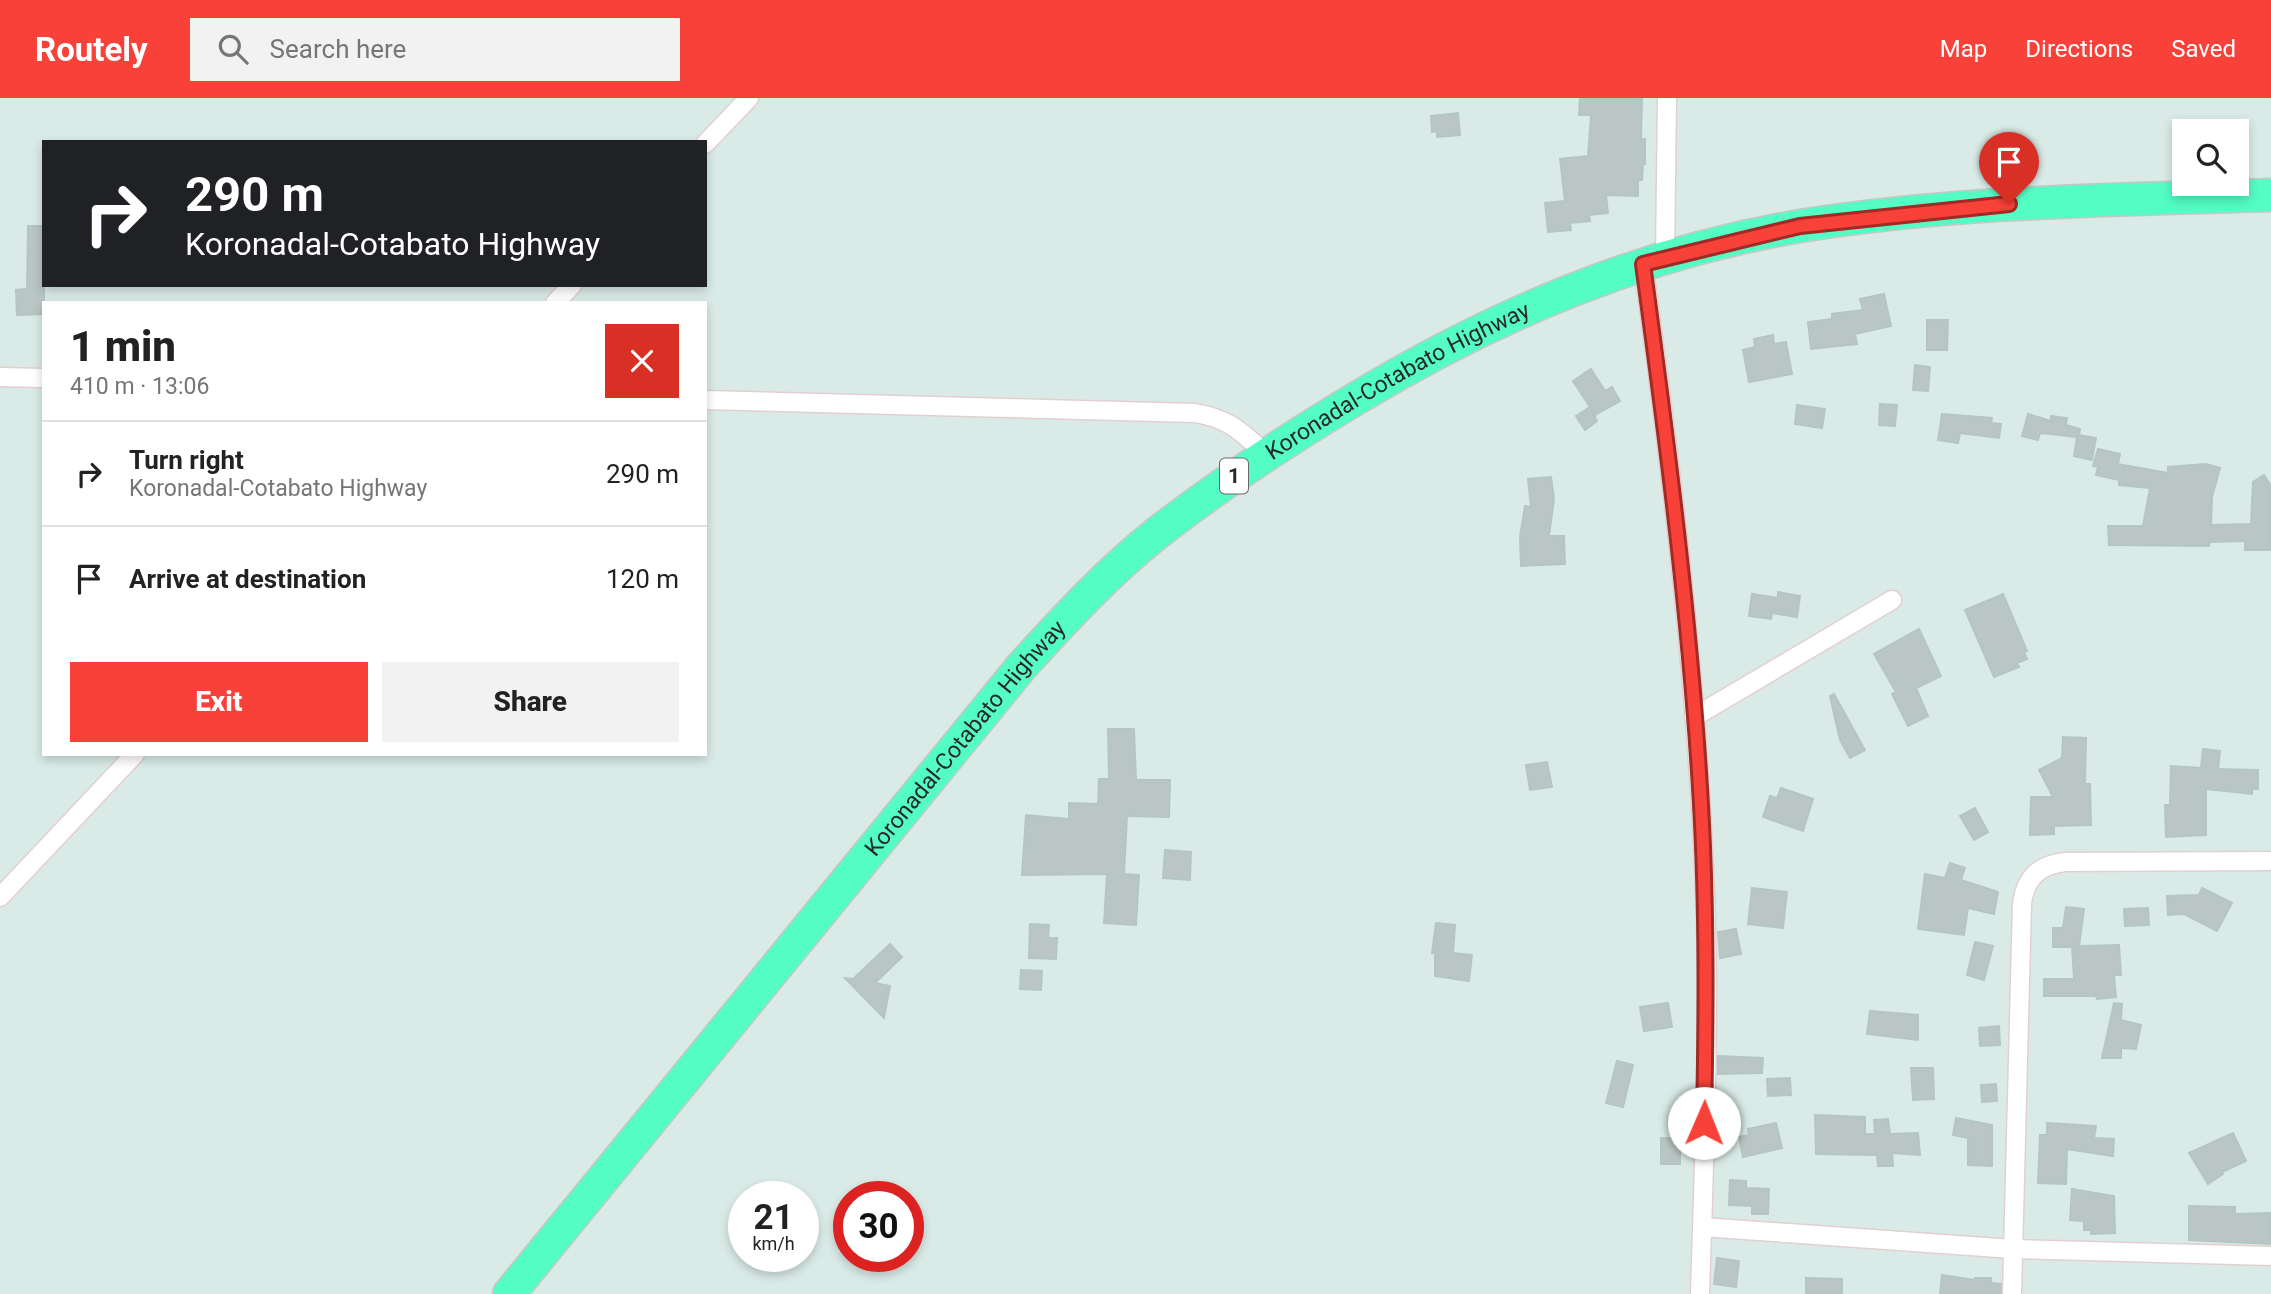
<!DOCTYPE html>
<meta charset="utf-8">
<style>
:root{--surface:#fff;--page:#f2f2f2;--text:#222;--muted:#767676;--line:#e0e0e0;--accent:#f84139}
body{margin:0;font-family:Roboto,sans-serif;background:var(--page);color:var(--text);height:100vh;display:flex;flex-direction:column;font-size:26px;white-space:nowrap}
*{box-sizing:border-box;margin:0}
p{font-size:23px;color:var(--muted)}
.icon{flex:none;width:38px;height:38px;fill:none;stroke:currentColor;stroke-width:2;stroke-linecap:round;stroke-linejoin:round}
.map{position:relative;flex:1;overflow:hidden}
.sheet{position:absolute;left:42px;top:203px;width:665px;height:455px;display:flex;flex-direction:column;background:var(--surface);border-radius:0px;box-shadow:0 4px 10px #0003}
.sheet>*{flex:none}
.top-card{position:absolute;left:42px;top:42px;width:665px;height:147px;border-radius:0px;box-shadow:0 4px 10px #0003;background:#202124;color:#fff;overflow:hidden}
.tools{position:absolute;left:2172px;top:21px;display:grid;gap:14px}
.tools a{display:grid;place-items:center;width:77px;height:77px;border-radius:0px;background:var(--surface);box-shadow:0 4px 10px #0003;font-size:35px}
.speed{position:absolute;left:728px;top:1083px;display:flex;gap:14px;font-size:35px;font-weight:700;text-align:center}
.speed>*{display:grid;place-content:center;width:91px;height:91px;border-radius:50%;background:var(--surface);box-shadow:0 4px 10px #0003;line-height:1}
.speed small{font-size:18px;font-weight:400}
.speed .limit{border:10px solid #d22;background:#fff;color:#111}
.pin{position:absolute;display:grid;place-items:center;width:60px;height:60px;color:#fff;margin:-72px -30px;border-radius:50% 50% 50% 0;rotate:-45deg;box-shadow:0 0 7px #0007}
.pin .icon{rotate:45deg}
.me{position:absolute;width:77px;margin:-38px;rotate:1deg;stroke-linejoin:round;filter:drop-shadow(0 0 5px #0008)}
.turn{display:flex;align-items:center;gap:24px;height:147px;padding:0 28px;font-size:32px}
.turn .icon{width:91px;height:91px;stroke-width:2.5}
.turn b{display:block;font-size:49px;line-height:60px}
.round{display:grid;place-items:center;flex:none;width:74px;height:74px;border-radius:0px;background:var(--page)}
.overview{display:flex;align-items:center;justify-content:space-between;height:119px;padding:0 28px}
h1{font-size:42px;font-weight:800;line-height:52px}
.action{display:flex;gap:14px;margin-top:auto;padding:14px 28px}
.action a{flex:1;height:80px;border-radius:0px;background:var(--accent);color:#fff;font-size:28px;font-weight:800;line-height:80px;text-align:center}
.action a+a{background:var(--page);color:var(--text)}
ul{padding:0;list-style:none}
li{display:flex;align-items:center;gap:21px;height:105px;padding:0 28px;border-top:2px solid var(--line)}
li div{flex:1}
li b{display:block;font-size:26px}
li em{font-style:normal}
header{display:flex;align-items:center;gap:42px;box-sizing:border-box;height:98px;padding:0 35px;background:var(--accent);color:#fff}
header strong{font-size:33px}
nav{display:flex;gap:38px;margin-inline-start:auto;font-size:24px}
.search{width:490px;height:63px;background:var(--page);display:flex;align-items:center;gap:18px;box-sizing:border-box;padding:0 24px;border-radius:0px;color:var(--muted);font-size:26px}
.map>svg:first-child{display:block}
</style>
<header>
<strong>Routely</strong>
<div class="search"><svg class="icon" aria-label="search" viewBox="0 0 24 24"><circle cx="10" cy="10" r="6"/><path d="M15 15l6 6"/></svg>Search here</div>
<nav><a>Map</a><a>Directions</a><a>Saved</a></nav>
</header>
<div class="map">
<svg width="2271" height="1196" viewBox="0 0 2271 1196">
<rect width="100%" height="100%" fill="#daebe7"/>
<path fill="#bac6c4" stroke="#b4c6c4" stroke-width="2" d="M1580,0H1642L1641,41H1645V66H1643L1642,82H1638V98L1606,97L1608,115L1589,117L1590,123L1570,125L1571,132L1548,134L1545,105L1565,103L1560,61L1588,58L1591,17H1579Z
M1458,15L1460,37L1437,39V33L1432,34L1431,18Z
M28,128H44V216L17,217L16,192L27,191Z
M1884,196L1891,228L1855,236L1857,246L1811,251L1808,224L1832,221V216L1863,212L1860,201Z
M1927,222H1948L1947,252H1927Z
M1773,237L1774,246L1786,244L1792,276L1749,284L1743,252L1755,249L1754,241Z
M1915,267L1930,269L1928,293L1913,292Z
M1591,271L1605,293L1612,289L1620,303L1595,317L1591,311L1597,323L1585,332L1576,318L1590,309L1573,283Z
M1880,306L1897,307L1895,328L1879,327Z
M1797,307L1825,311L1822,330L1795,326Z
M1942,316L1992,320L1991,325L2001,326L1999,340L1960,335L1958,345L1938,342Z
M2028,316L2051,323V318L2067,320L2066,327L2080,331L2079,337L2096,340L2092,362L2074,358L2077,339L2040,335L2038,342L2022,338Z
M2098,351L2120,356L2118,366L2168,375V369L2206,366L2220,370L2212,399L2211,427L2251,426L2253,384L2264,377L2271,388V452H2245V443L2210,444L2209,448L2109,447L2108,428H2143L2150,390L2119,387V382L2096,377L2098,369L2093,368Z
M1551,379L1554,401L1549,438H1564L1565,466L1521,468L1520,439L1525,408L1531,409L1528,381Z
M1778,494L1800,498L1797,519L1772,515L1771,521L1749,518L1752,496L1778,500Z
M2003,496L2027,553L2024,554L2027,561L2017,565L2019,569L1994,579L1965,512Z
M1919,531L1941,578L1916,590L1928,618L1908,628L1892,596L1896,594L1874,556Z
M1834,596L1865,652L1850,660L1840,642L1830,598Z
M1108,631H1134L1136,682H1170L1169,719L1127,718L1124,776L1139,777L1136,827L1104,825L1107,776L1022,777L1026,717L1069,721V705L1098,706L1099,681H1109Z
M2063,639L2086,640L2085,686H2090L2091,727L2054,728V736L2030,737L2031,699H2053L2039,672L2062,660Z
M2203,651L2220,653L2218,671L2258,672V691H2252V696L2206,691V737L2166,739L2165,707H2170L2171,668L2201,670Z
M1547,664L1552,689L1530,692L1526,667Z
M1781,690L1813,701L1803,733L1763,719L1770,698L1777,700Z
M1975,710L1988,734L1974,742L1960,718Z
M1165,752L1191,754L1190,782L1163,780Z
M1950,765L1965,770L1961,782L1998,794L1994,816L1968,810L1964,837L1918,831L1925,776L1945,780Z
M1752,790L1787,794L1783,830L1748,826Z
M2202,790L2232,805L2217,833L2184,816L2168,817L2167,798L2199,797Z
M2066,809L2084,811L2079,848L2119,847L2121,877H2114L2116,899L2097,901L2096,898H2044V881H2074L2072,849H2053V830H2063Z
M2148,810L2149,827L2125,828L2124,811Z
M1436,825L1455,827L1453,855L1472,857L1469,883L1435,878V855H1432Z
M1030,826L1049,827L1048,840H1057L1056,861L1029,860Z
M1736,831L1741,856L1720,860L1718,834Z
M1975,844L1993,848L1984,882L1967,877Z
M890,846L902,859L875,885L890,888L884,920L845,880L853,881Z
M1021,872L1042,873L1041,892L1020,891Z
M1668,905L1672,929L1644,933L1640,909Z
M2114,905L2122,906L2121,922L2141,927L2136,951L2121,950V960H2102Z
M1870,913L1918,917V942L1867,936Z
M1999,928L2000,947L1980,948L1979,930Z
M1718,958L1763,960L1762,975L1718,976Z
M1617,963L1633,967L1623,1009L1606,1005Z
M1911,970H1933L1934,1001L1913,1002Z
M1790,980L1791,997L1768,998L1767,981Z
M1996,986L1997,1003L1982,1004L1981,987Z
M1815,1017L1865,1019V1036H1875L1874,1022L1888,1021L1890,1036L1918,1035L1920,1057L1892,1055L1893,1068H1878L1877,1057L1816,1056Z
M1956,1020L1992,1027V1068L1968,1067V1040L1953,1037Z
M1776,1025L1782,1050L1743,1059L1739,1039L1749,1037L1748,1031Z
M2047,1025L2096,1028L2094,1040L2114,1041L2113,1058L2067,1051L2066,1086L2038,1085L2040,1037H2047Z
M2233,1035L2246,1063L2222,1074L2223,1076L2208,1086L2189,1055Z
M1661,1040H1680V1066H1661Z
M1730,1082L1746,1083V1090L1769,1091L1768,1116H1752V1108L1729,1107Z
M2072,1091L2114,1098L2115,1135L2091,1136V1132H2084V1123L2070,1122Z
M2189,1108L2235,1109V1116L2271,1115V1146L2189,1142Z
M1717,1160L1739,1163L1736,1189L1714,1186Z
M1942,1177L1975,1182V1180H1991V1185L2001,1186V1196L1940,1195Z
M1806,1180L1842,1181V1196H1806Z"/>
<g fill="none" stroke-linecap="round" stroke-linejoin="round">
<g stroke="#e2d0cf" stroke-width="21">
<path id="street" d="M705,46L749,0
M1665,158L1667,0
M1643,166C1672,373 1697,584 1705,793C1710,927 1704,1062 1700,1196
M555,205L572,187
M0,279L44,280
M705,302L1195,315C1230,321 1240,333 1265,355
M1694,619L1892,502
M0,799L135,656
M1702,1129L2013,1151L2271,1158
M2012,1196L2022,805C2026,779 2039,767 2065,764L2271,763"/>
</g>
<g stroke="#c7c7c7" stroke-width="35">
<g id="highway">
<path id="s1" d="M509,1196L1022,568C1064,522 1107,475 1156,436C1220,386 1287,342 1357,300C1495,217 1640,155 1800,128C1956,103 2114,102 2271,97"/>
</g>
</g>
<use href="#street" stroke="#fff" stroke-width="18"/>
<use href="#highway" stroke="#53fdc3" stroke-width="32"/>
</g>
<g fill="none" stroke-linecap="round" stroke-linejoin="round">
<g stroke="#a12a25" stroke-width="18">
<path id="route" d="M1704,1025C1706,919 1707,813 1701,707C1691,528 1667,343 1643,166L1800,128L2009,106"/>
</g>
<use href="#route" stroke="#f84139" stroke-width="12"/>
</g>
<g text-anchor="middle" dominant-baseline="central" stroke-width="7" stroke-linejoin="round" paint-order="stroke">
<rect fill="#fff" stroke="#686868" stroke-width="2" x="1220" y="360.5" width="28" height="35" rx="5"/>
<g font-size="21" font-weight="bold" fill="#282828">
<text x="1234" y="378">1</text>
</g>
<g font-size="23" fill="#282828" stroke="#fff">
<text stroke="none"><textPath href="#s1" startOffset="1286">Koronadal-Cotabato Highway</textPath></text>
<text stroke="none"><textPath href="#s1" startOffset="719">Koronadal-Cotabato Highway</textPath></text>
</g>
</g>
</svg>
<div class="tools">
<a><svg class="icon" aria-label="search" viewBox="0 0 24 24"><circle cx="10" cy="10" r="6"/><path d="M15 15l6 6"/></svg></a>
</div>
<div class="speed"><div>21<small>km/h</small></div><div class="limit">30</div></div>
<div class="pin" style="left:2009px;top:106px;background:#d93025"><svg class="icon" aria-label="arrive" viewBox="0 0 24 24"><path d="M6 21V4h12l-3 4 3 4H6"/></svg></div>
<svg class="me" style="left:1704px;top:1025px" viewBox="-20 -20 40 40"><circle r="19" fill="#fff"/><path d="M0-13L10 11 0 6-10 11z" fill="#f84139"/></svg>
<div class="top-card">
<div class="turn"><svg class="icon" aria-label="right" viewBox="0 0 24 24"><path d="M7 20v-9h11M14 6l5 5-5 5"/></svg><div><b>290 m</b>Koronadal-Cotabato Highway</div></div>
</div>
<section class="sheet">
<div class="overview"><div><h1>1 min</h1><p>410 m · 13:06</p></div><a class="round" style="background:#d93025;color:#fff"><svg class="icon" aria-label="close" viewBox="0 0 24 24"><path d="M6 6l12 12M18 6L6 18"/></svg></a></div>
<ul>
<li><svg class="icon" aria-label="right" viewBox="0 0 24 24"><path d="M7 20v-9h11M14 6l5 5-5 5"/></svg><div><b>Turn right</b><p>Koronadal-Cotabato Highway</p></div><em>290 m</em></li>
<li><svg class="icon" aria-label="arrive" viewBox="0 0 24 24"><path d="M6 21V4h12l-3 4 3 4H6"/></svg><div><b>Arrive at destination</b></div><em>120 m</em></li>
</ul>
<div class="action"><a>Exit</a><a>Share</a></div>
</section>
</div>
